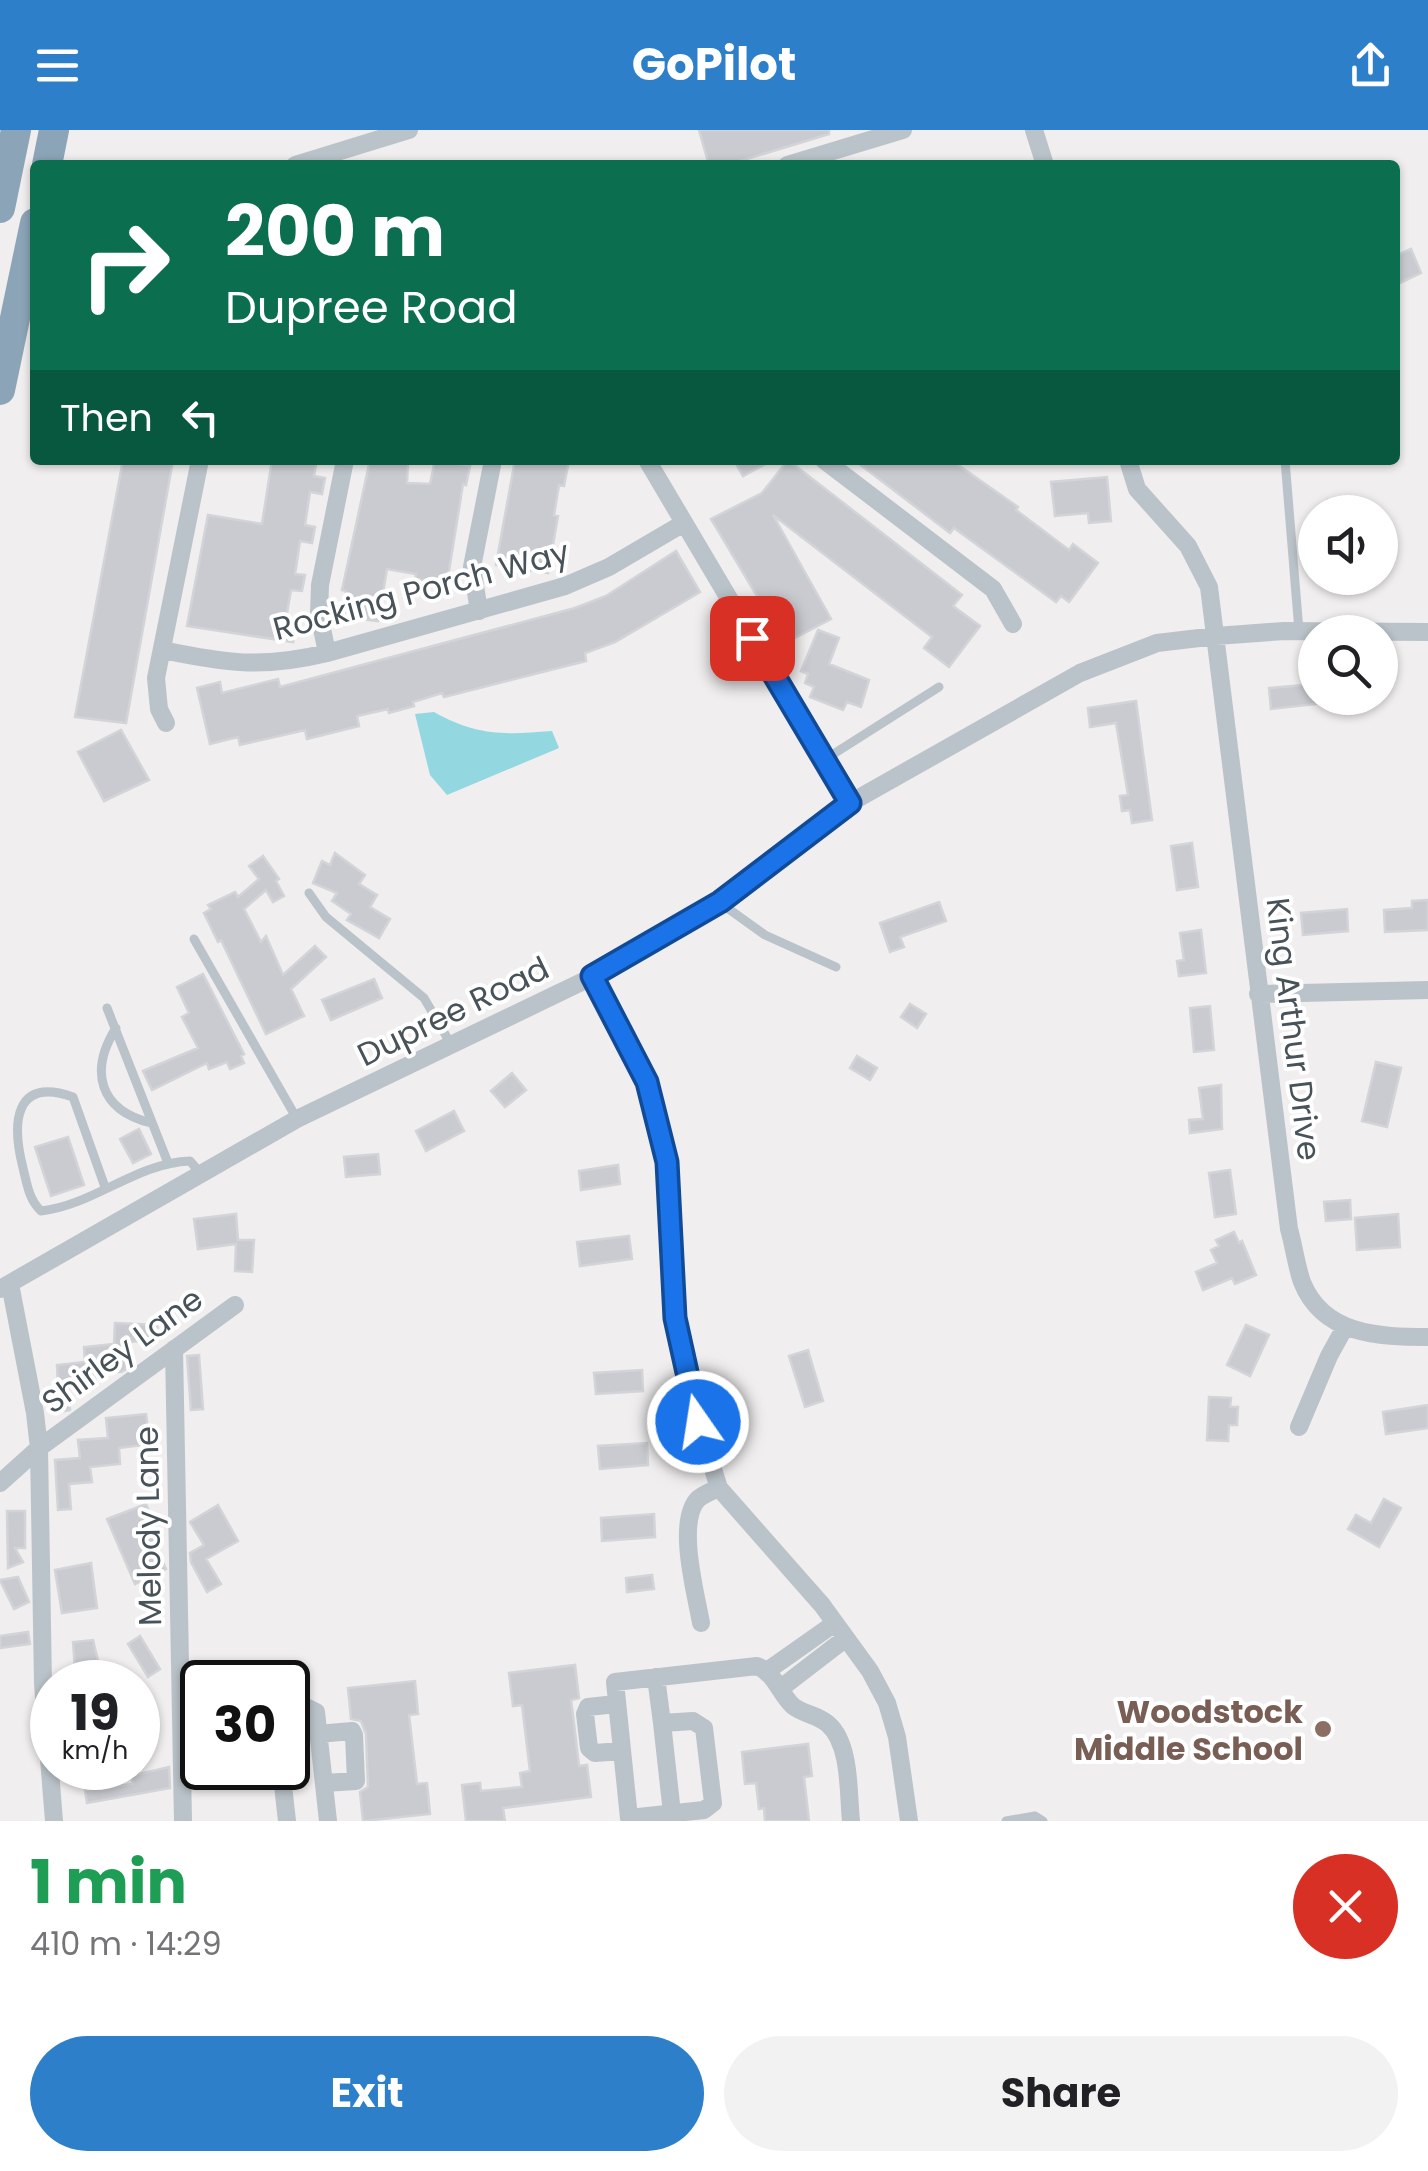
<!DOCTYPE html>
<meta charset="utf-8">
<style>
:root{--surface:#fff;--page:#f2f2f2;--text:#202124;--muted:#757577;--accent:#2e7fca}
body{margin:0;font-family:Poppins,sans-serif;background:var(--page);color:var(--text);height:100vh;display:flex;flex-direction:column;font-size:38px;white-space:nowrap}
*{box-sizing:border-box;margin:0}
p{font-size:32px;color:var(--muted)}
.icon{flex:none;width:55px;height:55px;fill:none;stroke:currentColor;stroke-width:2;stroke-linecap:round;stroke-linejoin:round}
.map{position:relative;height:1691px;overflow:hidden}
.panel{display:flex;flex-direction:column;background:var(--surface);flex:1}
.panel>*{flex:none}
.top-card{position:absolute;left:30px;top:30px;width:1370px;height:305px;border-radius:10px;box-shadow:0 2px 8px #0004;background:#0b6e4f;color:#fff;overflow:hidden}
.tools{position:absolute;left:1298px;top:365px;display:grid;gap:20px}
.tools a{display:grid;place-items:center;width:100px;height:100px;border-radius:50%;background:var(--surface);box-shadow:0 2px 8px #0004;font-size:50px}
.speed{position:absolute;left:30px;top:1530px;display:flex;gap:20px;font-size:50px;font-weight:700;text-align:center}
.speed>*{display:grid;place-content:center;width:130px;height:130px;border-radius:50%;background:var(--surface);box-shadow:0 2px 8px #0004;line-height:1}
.speed small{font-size:25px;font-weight:400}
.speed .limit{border:5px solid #111;border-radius:15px;background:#fff;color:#111}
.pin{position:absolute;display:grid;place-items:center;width:85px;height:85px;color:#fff;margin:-42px;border-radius:20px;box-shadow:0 5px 15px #0006}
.me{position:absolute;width:110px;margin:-55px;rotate:347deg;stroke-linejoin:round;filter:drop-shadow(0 0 8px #0008)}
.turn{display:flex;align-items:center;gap:35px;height:210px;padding:0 30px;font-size:45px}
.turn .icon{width:130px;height:130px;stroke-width:2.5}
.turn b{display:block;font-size:70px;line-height:85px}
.then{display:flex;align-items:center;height:95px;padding:0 30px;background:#0003;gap:20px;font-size:38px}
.round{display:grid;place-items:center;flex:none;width:105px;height:105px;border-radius:52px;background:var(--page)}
.headline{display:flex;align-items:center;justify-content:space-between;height:170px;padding:0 30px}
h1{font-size:60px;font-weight:700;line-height:75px;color:#1e9e55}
.primary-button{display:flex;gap:20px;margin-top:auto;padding:20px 30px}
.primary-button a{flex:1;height:115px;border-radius:60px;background:var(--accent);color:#fff;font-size:40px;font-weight:700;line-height:115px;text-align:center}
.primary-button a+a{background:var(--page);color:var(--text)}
header{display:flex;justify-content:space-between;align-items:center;height:130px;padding:0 30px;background:var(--accent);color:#fff;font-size:45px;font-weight:700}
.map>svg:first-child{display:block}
</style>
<header><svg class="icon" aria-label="menu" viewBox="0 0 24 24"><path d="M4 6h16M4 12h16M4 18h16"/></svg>GoPilot<svg class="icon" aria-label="share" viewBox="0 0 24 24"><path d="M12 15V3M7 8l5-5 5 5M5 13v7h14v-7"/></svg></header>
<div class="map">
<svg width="1428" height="1691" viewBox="0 0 1428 1691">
<rect width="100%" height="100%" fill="#f0eeee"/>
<path fill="#93d7e1" d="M434,582C477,606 504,605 552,601L559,618L447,665L430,645L415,584Z"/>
<path fill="#c9cbd0" stroke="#d2d4d8" stroke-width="2.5" d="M699,0H829V4L727,35H709Z
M1411,119L1421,143L1400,153L1395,141V126Z
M123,330H173L126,593L75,587Z
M272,330H317L314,346L325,348L322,364L310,362L305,395L315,397L312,413L300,411L295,444L305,445L302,461L291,460L285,494L296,496L293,512L187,496L208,385L262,394Z
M370,330H408L407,353L430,354L435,330L470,336L466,355L463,354L447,453L415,449L416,444L387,439L378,491L343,487L346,461L342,460Z
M515,330H569L564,356L559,355L554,385L558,386L548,443L496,435Z
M734,330H773L743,346Z
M788,330L962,465L953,476L980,496L949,537L924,518L932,507L773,385L831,489L785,513L711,389L762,363Z
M854,330H951L1018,377L1016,380L1069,420L1073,414L1098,433L1069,472L1061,466L1056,472L954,398L950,403Z
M1107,347L1111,391L1089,393L1088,383L1055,386L1051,352Z
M1328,370L1363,374L1362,382H1326Z
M676,421L700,462L615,512L585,523L586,531L444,567L442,563L413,572L414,576L389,583L388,579L357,586L359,596L307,609L305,600L240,615L238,607L210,614L197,558L220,552L222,563L278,549L280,557L575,478L606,466Z
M818,500L839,508L829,534L869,550L861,577L847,572L843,580L810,567L814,557L805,553L808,544L801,541Z
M1313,554L1316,574L1271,579L1269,558Z
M1136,571L1152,690L1132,693L1130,680L1122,681L1120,666L1128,665L1116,593L1090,597L1088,578Z
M121,600L149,650L104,671L78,622Z
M1192,713L1198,757L1177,760L1171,716Z
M335,723L365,745L359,754L377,765L370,777L390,789L379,808L347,790L351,784L332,771L337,763L313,753L322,731L330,735Z
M263,726L279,749L276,751L284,766L273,772L266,760L244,779L261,812L266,806L283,845L315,816L326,827L291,859L304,886L266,904L221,810L218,812L204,783L211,779L208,775L235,762L238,767L259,749L249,736Z
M1428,770V800L1385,802L1384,780L1412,778V771Z
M939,772L946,791L900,807L904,817L890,822L880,793Z
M1347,779L1348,801L1303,805L1301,783Z
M1201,800L1206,843L1179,846L1177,831L1184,830L1180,803Z
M203,844L244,924L241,926L244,933L230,939L227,932L209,939L207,933L152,960L143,941L198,918L182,887L189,883L177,857Z
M374,849L382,868L331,890L322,870Z
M910,874L926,884L917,898L901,887Z
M1210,876L1214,920L1194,922L1190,878Z
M857,926L877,938L870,950L850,938Z
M1376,932L1401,938L1387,997L1362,991Z
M512,943L526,960L505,977L491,961Z
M1221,955L1222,999L1190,1003L1189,990L1203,989L1199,958Z
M454,981L464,1001L426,1021L416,1001Z
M139,999L151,1024L133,1033L120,1009Z
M68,1007L84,1055L51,1066L35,1017Z
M378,1024L380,1044L346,1047L344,1027Z
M618,1035L620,1054L581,1060L579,1041Z
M1230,1040L1236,1084L1215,1087L1209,1043Z
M1350,1070L1351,1089L1326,1091L1324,1072Z
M236,1084L238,1110H254L252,1142L235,1141L236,1114L198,1119L194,1089Z
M1398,1084L1400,1117L1357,1120L1355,1088Z
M1234,1102L1239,1113L1242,1111L1256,1145L1235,1154L1232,1148L1203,1160L1196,1142L1217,1133L1211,1120L1219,1116L1216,1110Z
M629,1106L632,1129L580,1136L577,1112Z
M115,1193L157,1195L158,1210L126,1212L125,1240L121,1242L95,1241L96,1257L68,1258L70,1280L59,1282L57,1235L85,1232L84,1217L114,1214Z
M1246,1195L1269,1205L1250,1246L1227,1235Z
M808,1220L823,1271L805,1277L789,1226Z
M199,1225L203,1279L191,1280L187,1226Z
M642,1240L643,1261L596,1264L594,1243Z
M1209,1267L1231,1268L1230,1277H1238L1237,1295H1229L1228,1311L1207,1310Z
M1428,1275V1298L1386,1304L1383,1282Z
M146,1284L150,1314L119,1318L120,1334L90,1337L92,1352L69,1354L71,1379L58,1380L55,1330L80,1328L78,1310L108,1308L106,1288Z
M647,1313L648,1335L600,1339L598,1316Z
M1384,1369L1401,1378L1379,1417L1348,1399L1356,1385L1371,1393Z
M146,1374L162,1412L155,1415L166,1439L135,1454L107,1389Z
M218,1375L238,1411L206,1429L221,1454L207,1462L191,1432L190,1423L204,1415L190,1392Z
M7,1381H25V1418H15L23,1432L8,1438Z
M654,1384L655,1407L602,1411L601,1388Z
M91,1433L97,1478L62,1483L55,1440Z
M652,1445L654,1459L627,1462L626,1448Z
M18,1447L29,1472L14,1479L0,1450Z
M28,1502L30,1514L0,1518V1506Z
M140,1506L160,1539L148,1547L128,1514Z
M93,1510L103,1552H76L73,1512Z
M575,1535L579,1568L571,1570L573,1585L579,1636L587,1635L591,1667L503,1678L505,1691H466L462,1655L480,1653L481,1661L522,1657L520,1643L530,1641L522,1575L513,1576L509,1543Z
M415,1551L418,1584L409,1585L417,1654L427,1653L430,1684L363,1691L360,1662L368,1657L366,1604L361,1591L351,1589L348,1558Z
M808,1614L812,1646L804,1647L809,1691H765L764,1678L759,1679L756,1653L745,1654L742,1622Z
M169,1637L170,1658L87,1673L85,1660L133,1654L131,1646Z"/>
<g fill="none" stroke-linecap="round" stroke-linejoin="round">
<path stroke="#bac3c9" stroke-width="9" d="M1285,330L1299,501
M824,630L939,557
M309,763L326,787L424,868L452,916
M719,772L765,805L836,837
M194,809L297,989
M107,878L168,1033
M116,898C89,941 99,980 151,993
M105,1057L73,967C13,946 12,995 23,1038C27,1054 29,1070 41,1081C94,1075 136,1033 190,1031L201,1044
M1006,1691L1035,1686L1043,1691"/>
<path stroke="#bac3c9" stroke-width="18" d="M1034,0L1045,35
M295,35L409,0
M787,35L903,0
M647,330L850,673
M824,330L993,459L1013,494
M1128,330L1137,359L1188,416L1209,457L1289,1099C1294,1116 1296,1135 1302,1152C1323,1205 1379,1207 1428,1207
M479,481L472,437L493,330
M162,520C226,533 261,539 327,523L565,456L609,437L684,393
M327,523L319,484L320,455L345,330
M166,593L159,579L156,548L200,330
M592,847L647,952L667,1032L675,1188L698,1292L719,1358L822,1475L870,1541L887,1573L897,1607L909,1691
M1258,864L1428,860
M10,1154L35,1283L39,1318L43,1554L54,1691
M0,1159L297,989L592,847L719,772L850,673L1080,543L1157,513L1216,506L1284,501L1428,502
M174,1219L183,1691
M1299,1297L1329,1226L1345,1197
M0,1353L39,1318L235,1175
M701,1493C696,1464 676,1392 698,1369C704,1364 712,1361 719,1358
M767,1541L835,1493
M656,1547L662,1593L693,1591L704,1598L713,1673L704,1680L629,1688L615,1552L757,1536C776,1544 779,1563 793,1576C803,1584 818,1585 828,1594C851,1614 848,1663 851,1691
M781,1558L846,1508
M616,1574L588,1577L585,1584L589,1618L595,1623L621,1621
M288,1578L304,1576L316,1582L328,1691
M662,1593L672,1683
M318,1604L352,1601L354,1605L356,1651L324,1653
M281,1638L287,1691"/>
<path stroke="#8ba4b7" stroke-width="30" d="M47,35L54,0
M0,78L16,0
M0,260L35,93"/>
</g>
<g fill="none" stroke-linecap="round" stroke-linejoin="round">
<g stroke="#114b97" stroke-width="25">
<path id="route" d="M698,1292L675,1188L667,1032L647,952L592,846L720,772L850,673L752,508"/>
</g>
<use href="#route" stroke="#1a73e8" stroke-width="18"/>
</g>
<circle fill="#8d6e63" stroke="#fff" stroke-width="4" cx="1323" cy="1599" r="10"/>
<g text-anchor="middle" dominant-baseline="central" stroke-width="8" stroke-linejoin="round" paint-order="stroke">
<g font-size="32" fill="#485259" stroke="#fff">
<text transform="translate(421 460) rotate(-15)">Rocking Porch Way</text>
<text transform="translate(453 881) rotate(-26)">Dupree Road</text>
<text transform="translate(1294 899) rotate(83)">King Arthur Drive</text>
<text transform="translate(122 1220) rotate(-36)">Shirley Lane</text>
<text transform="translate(148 1396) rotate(-91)">Melody Lane</text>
</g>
<g font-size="32" font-weight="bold" fill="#785e54" stroke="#fff" text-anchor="end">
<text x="1303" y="1581">Woodstock<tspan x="1303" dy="37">Middle School</tspan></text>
</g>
</g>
</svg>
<div class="tools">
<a><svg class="icon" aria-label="sound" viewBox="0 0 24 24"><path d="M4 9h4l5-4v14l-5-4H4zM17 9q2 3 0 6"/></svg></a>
<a><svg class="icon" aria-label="search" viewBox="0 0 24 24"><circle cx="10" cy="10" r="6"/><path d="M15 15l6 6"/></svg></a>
</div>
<div class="speed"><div>19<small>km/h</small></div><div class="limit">30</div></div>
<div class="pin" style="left:752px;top:508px;background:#d93025"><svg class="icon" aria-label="arrive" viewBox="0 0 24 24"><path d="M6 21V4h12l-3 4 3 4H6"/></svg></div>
<svg class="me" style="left:698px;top:1292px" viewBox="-20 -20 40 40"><circle r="17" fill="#1a73e8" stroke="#fff" stroke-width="3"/><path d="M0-11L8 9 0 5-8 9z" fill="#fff"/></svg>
<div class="top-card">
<div class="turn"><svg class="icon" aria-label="right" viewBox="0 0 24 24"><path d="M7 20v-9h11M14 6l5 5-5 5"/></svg><div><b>200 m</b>Dupree Road</div></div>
<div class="then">Then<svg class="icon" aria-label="left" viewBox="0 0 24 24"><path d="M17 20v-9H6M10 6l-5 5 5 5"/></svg></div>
</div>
</div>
<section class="panel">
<div class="headline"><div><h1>1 min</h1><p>410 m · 14:29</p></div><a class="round" style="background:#d93025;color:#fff"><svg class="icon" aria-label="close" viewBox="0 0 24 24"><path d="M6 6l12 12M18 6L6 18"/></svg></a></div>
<div class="primary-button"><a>Exit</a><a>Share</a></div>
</section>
